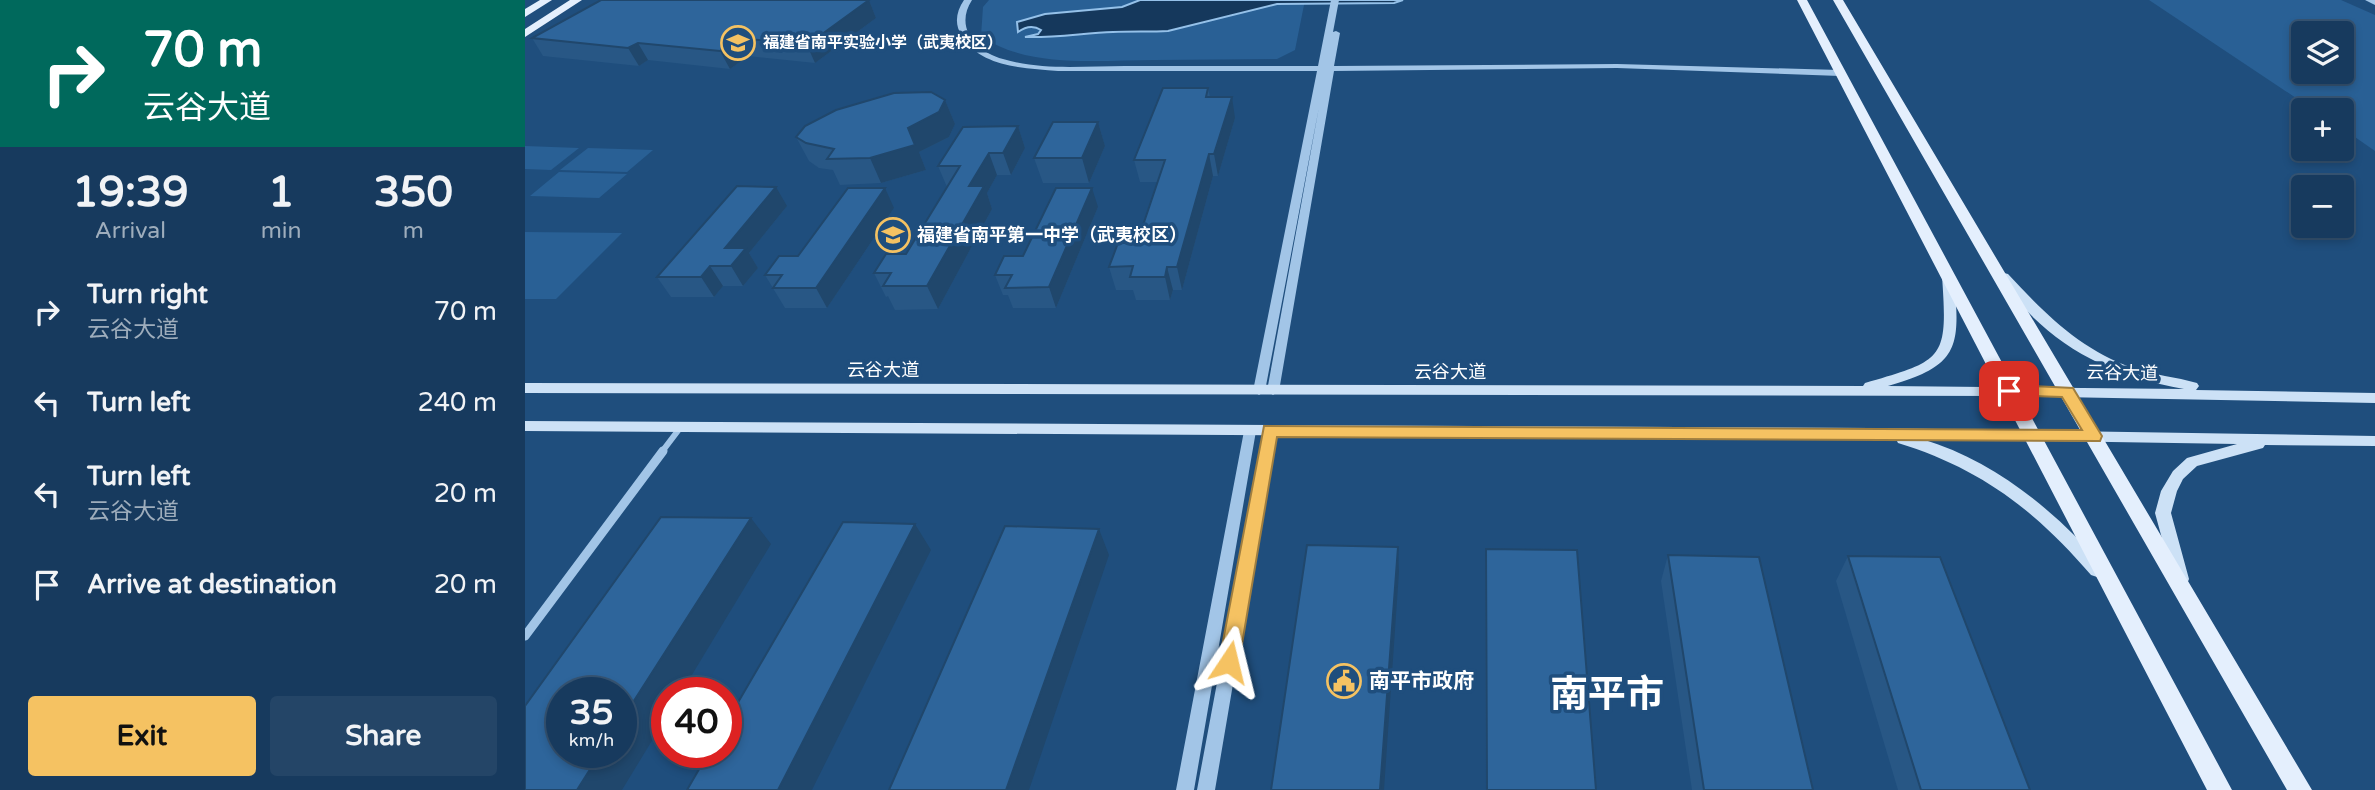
<!DOCTYPE html>
<meta charset="utf-8">
<style>
:root{--surface:#173a5e;--page:#244567;--text:#f1f3f6;--muted:#9eadbc;--line:#365473;--accent:#f5c262}
body{margin:0;font-family:"Varela Round","Noto Sans SC",sans-serif;background:var(--page);color:var(--text);height:100vh;display:flex;flex-direction:column;font-size:26px;white-space:nowrap}
*{box-sizing:border-box;margin:0}
p{font-size:23px;color:var(--muted)}
.icon{flex:none;width:38px;height:38px;fill:none;stroke:currentColor;stroke-width:2;stroke-linecap:round;stroke-linejoin:round}
.map{position:relative;flex:1;overflow:hidden}
.panel{display:flex;flex-direction:column;background:var(--surface);width:525px}
.panel>*{flex:none}
.hud{background:#00695c;color:#fff;overflow:hidden}
.buttons{position:absolute;left:1766px;top:21px;display:grid;gap:14px}
.buttons a{display:grid;place-items:center;width:63px;height:63px;border-radius:7px;background:var(--surface);box-shadow:0 4px 10px #0003,0 0 0 2px var(--line);font-size:35px}
.speed{position:absolute;left:21px;top:677px;display:flex;gap:14px;font-size:35px;font-weight:700;text-align:center}
.speed>*{display:grid;place-content:center;width:91px;height:91px;border-radius:50%;background:var(--surface);box-shadow:0 4px 10px #0003,0 0 0 2px var(--line);line-height:1}
.speed small{font-size:18px;font-weight:400}
.speed .limit{border:10px solid #d22;background:#fff;color:#111}
.pin{position:absolute;display:grid;place-items:center;width:60px;height:60px;color:#fff;margin:-30px;border-radius:14px;box-shadow:0 4px 10px #0006}
.me{position:absolute;width:77px;margin:-38px;rotate:10deg;stroke-linejoin:round;filter:drop-shadow(0 0 5px #0008)}
.turn{display:flex;align-items:center;gap:24px;height:147px;padding:0 28px;font-size:32px}
.turn .icon{width:91px;height:91px;stroke-width:2.5}
.turn b{display:block;font-size:49px;line-height:60px}
.eta{display:flex;justify-content:space-evenly;align-items:center;height:119px;text-align:center}
.eta b{font-size:42px;font-weight:700;line-height:49px}
.primary-button{display:flex;gap:14px;margin-top:auto;padding:14px 28px}
.primary-button a{flex:1;height:80px;border-radius:7px;background:var(--accent);color:#111;font-size:28px;font-weight:700;line-height:80px;text-align:center}
.primary-button a+a{background:var(--page);color:var(--text)}
ul{padding:0;list-style:none}
li{display:flex;align-items:center;gap:21px;height:91px;padding:0 28px}
li div{flex:1}
li b{display:block;font-size:26px}
li em{font-style:normal}
main{display:flex;flex:1;min-height:0}
.map>svg:first-child{display:block}
</style>
<main>
<section class="panel">
<div class="hud">
<div class="turn"><svg class="icon" aria-label="right" viewBox="0 0 24 24"><path d="M7 20v-9h11M14 6l5 5-5 5"/></svg><div><b>70 m</b>云谷大道</div></div>
</div>
<div class="eta">
<div><b>19:39</b><p>Arrival</p></div>
<div><b>1</b><p>min</p></div>
<div><b>350</b><p>m</p></div>
</div>
<ul>
<li><svg class="icon" aria-label="right" viewBox="0 0 24 24"><path d="M7 20v-9h11M14 6l5 5-5 5"/></svg><div><b>Turn right</b><p>云谷大道</p></div><em>70 m</em></li>
<li><svg class="icon" aria-label="left" viewBox="0 0 24 24"><path d="M17 20v-9H6M10 6l-5 5 5 5"/></svg><div><b>Turn left</b></div><em>240 m</em></li>
<li><svg class="icon" aria-label="left" viewBox="0 0 24 24"><path d="M17 20v-9H6M10 6l-5 5 5 5"/></svg><div><b>Turn left</b><p>云谷大道</p></div><em>20 m</em></li>
<li><svg class="icon" aria-label="arrive" viewBox="0 0 24 24"><path d="M6 21V4h12l-3 4 3 4H6"/></svg><div><b>Arrive at destination</b></div><em>20 m</em></li>
</ul>
<div class="primary-button"><a>Exit</a><a>Share</a></div>
</section>
<div class="map">
<svg width="1850" height="790" viewBox="0 0 1850 790">
<rect width="100%" height="100%" fill="#1f4e7d"/>
<path fill="#296095" fill-rule="evenodd" d="M464,0H780L770,50L752,59C711,59 670,60 629,60C574,60 503,69 456,36L458,7Z
M1624,0H1816L1850,15V151L1817,128L1816,110H1789ZM1816,33V72H1778V33Z
M0,146L54,148L26,170L0,169Z
M63,148L128,150L102,172L35,170Z
M34,172L102,174L74,198L5,196Z
M0,232L97,233L31,299H0Z"/>
<path fill="#15385c" stroke="#95c1e9" stroke-width="2" d="M615,0H878L869,3L752,4L643,31C625,32 607,31 588,32C559,33 530,38 500,37L513,34L516,30C508,25 500,27 493,32L492,22L520,14L597,7Z"/>
<g fill="none" stroke-linecap="round" stroke-linejoin="round">
<path stroke="#a2c5e7" stroke-width="6" d="M136,453L155,428"/>
<path stroke="#a2c5e7" stroke-width="9" d="M0,636L138,451"/>
<path fill="#a2c5e7" fill-rule="evenodd" d="M439,0H447C429,28 451,51 478,59C517,71 560,66 600,66C665,66 729,66 793,66L806,0H814L808,32L811,31L815,33L809,66L1092,64L1315,70L1319,73L1315,76L1092,68L809,71L754,391L748,395L742,391L794,107L740,391L734,395L728,391L792,71H533C500,68 456,68 437,36C429,24 431,12 439,0Z
M1840,0H1850V5Z
M725,426L729,428L731,431L669,790H651L719,431L721,428Z
M745,426L749,428L751,431L690,790H672L739,431L741,428Z"/>
<path fill="#cce1f6" fill-rule="evenodd" d="M1423,272L1429,276C1435,347 1436,365 1363,386L1659,389C1578,374 1523,344 1473,277L1479,273L1483,274C1520,314 1556,350 1608,368C1629,375 1651,377 1672,383L1674,386L1671,390L1850,393V403L1484,396L0,393V383L1338,386L1340,383C1419,360 1423,360 1417,276Z
M0,421L1345,428L1850,436V446L1740,445L1738,448L1672,466L1658,479L1652,491L1646,513L1664,579L1662,584L1656,586L1650,584L1648,579L1630,513L1636,491L1648,471L1662,458L1712,444L1397,439C1470,461 1527,509 1578,565L1580,570L1578,575L1572,577L1566,575C1510,510 1455,468 1373,443L1371,439L0,431Z"/>
<path fill="#e4effd" fill-rule="evenodd" d="M15,0H27L0,17V9Z
M45,0H57L0,37V29Z
M1272,0H1282L1707,790H1682Z
M1308,0H1318L1787,790H1762Z"/>
</g>
<path fill="#285785" d="M344,0L351,18L290,63L223,56L205,69L123,60L114,66L18,56L7,38Z
M683,88L685,97L710,118L693,176H688L657,290H648L645,300H611L608,290H591L584,267L612,243L633,182H615L609,160Z
M420,100L430,124L424,137L394,152L401,170L356,183L315,185L308,170L294,168L284,161L271,137Z
M573,122L580,146L564,183H518L509,158Z
M493,126L500,148L486,175H472L462,193L467,209L413,309L370,310L363,296L361,297L349,273L381,254L422,187L413,166Z
M262,206L224,253L233,268L218,286H198L189,297H146L132,277Z
M573,207L531,308H488L483,295H478L470,275Z
M369,208L302,308H260L240,275L273,256Z
M961,549L1071,790H961L960,574Z
M1143,555L1288,790H1167L1136,581Z
M1323,556L1505,790H1373L1311,581Z"/>
<path fill="#20476c" d="M344,0L351,18L290,63L282,45Z
M214,38L223,56L205,69L195,51Z
M113,43L123,60L114,66L103,48Z
M707,97L710,118L693,176L689,154Z
M420,100L430,124L424,137L394,152L401,170L356,183L345,158Z
M573,122L580,146L564,183L557,158Z
M493,126L500,148L486,175L478,153Z
M464,153L472,175L462,193L467,209L413,309L402,286L444,186Z
M684,154L688,176L657,290L652,267Z
M251,187L262,206L224,253L233,268L218,286L206,266L200,248Z
M360,188L369,208L302,308L291,288Z
M567,188L573,207L531,308L524,287Z
M185,266L198,286L189,297L176,277Z
M642,267L648,290L645,300L640,277Z
M226,518L246,544L156,693H142V716L97,790H52L76,752H96V721Z
M390,524L406,550L287,790H253Z
M574,529L584,555L504,790H481Z
M873,547L874,572L859,790H855Z"/>
<path fill="#2e659b" stroke="#20476c" stroke-width="2" d="M76,0H344L282,45L214,38L195,51L113,43L103,48L7,38Z
M638,88H683L681,97H707L689,154H684L652,267H642L640,277H605L608,266L584,267L593,243H612L640,160H609Z
M406,92L420,100L414,112L383,128L390,145L345,158L302,159L309,149L281,143L271,137L280,126L311,110L369,93Z
M528,122H573L557,158H509Z
M493,126L478,153H464L444,186H459L402,286H358L366,273H349L361,254H381L435,166H413L438,127Z
M212,186L251,187L200,248H221L206,266H185L176,277H132Z
M323,188H360L291,288H248L257,275H240L254,256H273Z
M531,188H567L524,287L480,288L487,275H470L479,256H498Z
M136,517L226,518L96,721V693H37V752H76L52,790H0V706Z
M318,522L390,524L253,790H162L184,752H201V723Z
M480,526L574,529L481,790H364Z
M782,545L873,547L855,790H746Z
M961,549L1052,550L1071,790H962Z
M1143,555L1234,557L1288,790H1179Z
M1323,556L1415,557L1505,790H1396Z"/>
<path fill="#f5c262" stroke="#9f7e40" stroke-width="2" d="M1484,385L1548,388L1577,436L1575,441L752,437L714,662L711,668L704,671L697,668L694,662L739,426L1557,430L1537,397L1478,395L1476,391Z"/>
<defs>
<g id="school-ring" transform="scale(1.75)"><circle r="9.5" fill="#1f4e7d" stroke="#f5c262" stroke-width="1.5"/><path d="M0-5L7-2L0 1L-7-2ZM-4 1L0 2.5L4 1V4Q0 6-4 4Z" fill="#f5c262"/></g>
<g id="civic-ring" transform="scale(1.75)"><circle r="9.5" fill="#1f4e7d" stroke="#f5c262" stroke-width="1.5"/><path d="M-.6-6.5H3V-4.5H.6V-3L4-1V1h2V6H-6V1h2V-1L-.6-3ZM-1.2 2.5V6h2.4V2.5Z" fill="#f5c262"/></g>
</defs>
<g fill-rule="evenodd">
<use href="#school-ring" x="213" y="43"/>
<use href="#school-ring" x="368" y="235"/>
<use href="#civic-ring" x="819" y="681"/>
</g>
<g text-anchor="middle" dominant-baseline="central" stroke-width="7" stroke-linejoin="round" paint-order="stroke">
<g font-size="16" font-weight="bold" fill="#fff" stroke="#1f4e7d" text-anchor="start">
<text x="238" y="43">福建省南平实验小学（武夷校区）</text>
</g>
<g font-size="18" font-weight="bold" fill="#fff" stroke="#1f4e7d" text-anchor="start">
<text x="392" y="235">福建省南平第一中学（武夷校区）</text>
</g>
<g font-size="18" fill="#fff" stroke="#1f4e7d">
<text x="358" y="370">云谷大道</text>
<text x="925" y="372">云谷大道</text>
<text transform="translate(1597 373) rotate(1)">云谷大道</text>
</g>
<g font-size="21" font-weight="bold" fill="#fff" stroke="#1f4e7d" text-anchor="start">
<text x="844" y="681">南平市政府</text>
</g>
<g font-size="38" font-weight="bold" fill="#fff" stroke="#1f4e7d">
<text x="1082" y="695">南平市</text>
</g>
</g>
</svg>
<div class="buttons">
<a><svg class="icon" aria-label="layers" viewBox="0 0 24 24"><path d="M12 4l9 5-9 5-9-5zM3 14l9 5 9-5"/></svg></a>
<a>+</a>
<a>−</a>
</div>
<div class="speed"><div>35<small>km/h</small></div><div class="limit">40</div></div>
<div class="pin" style="left:1484px;top:391px;background:#d93025"><svg class="icon" aria-label="arrive" viewBox="0 0 24 24"><path d="M6 21V4h12l-3 4 3 4H6"/></svg></div>
<svg class="me" style="left:704px;top:662px" viewBox="-20 -20 40 40"><path d="M0-17L14 15 0 8-14 15z" fill="#f5c262" stroke="#fff" stroke-width="4"/></svg>
</div>
</main>
